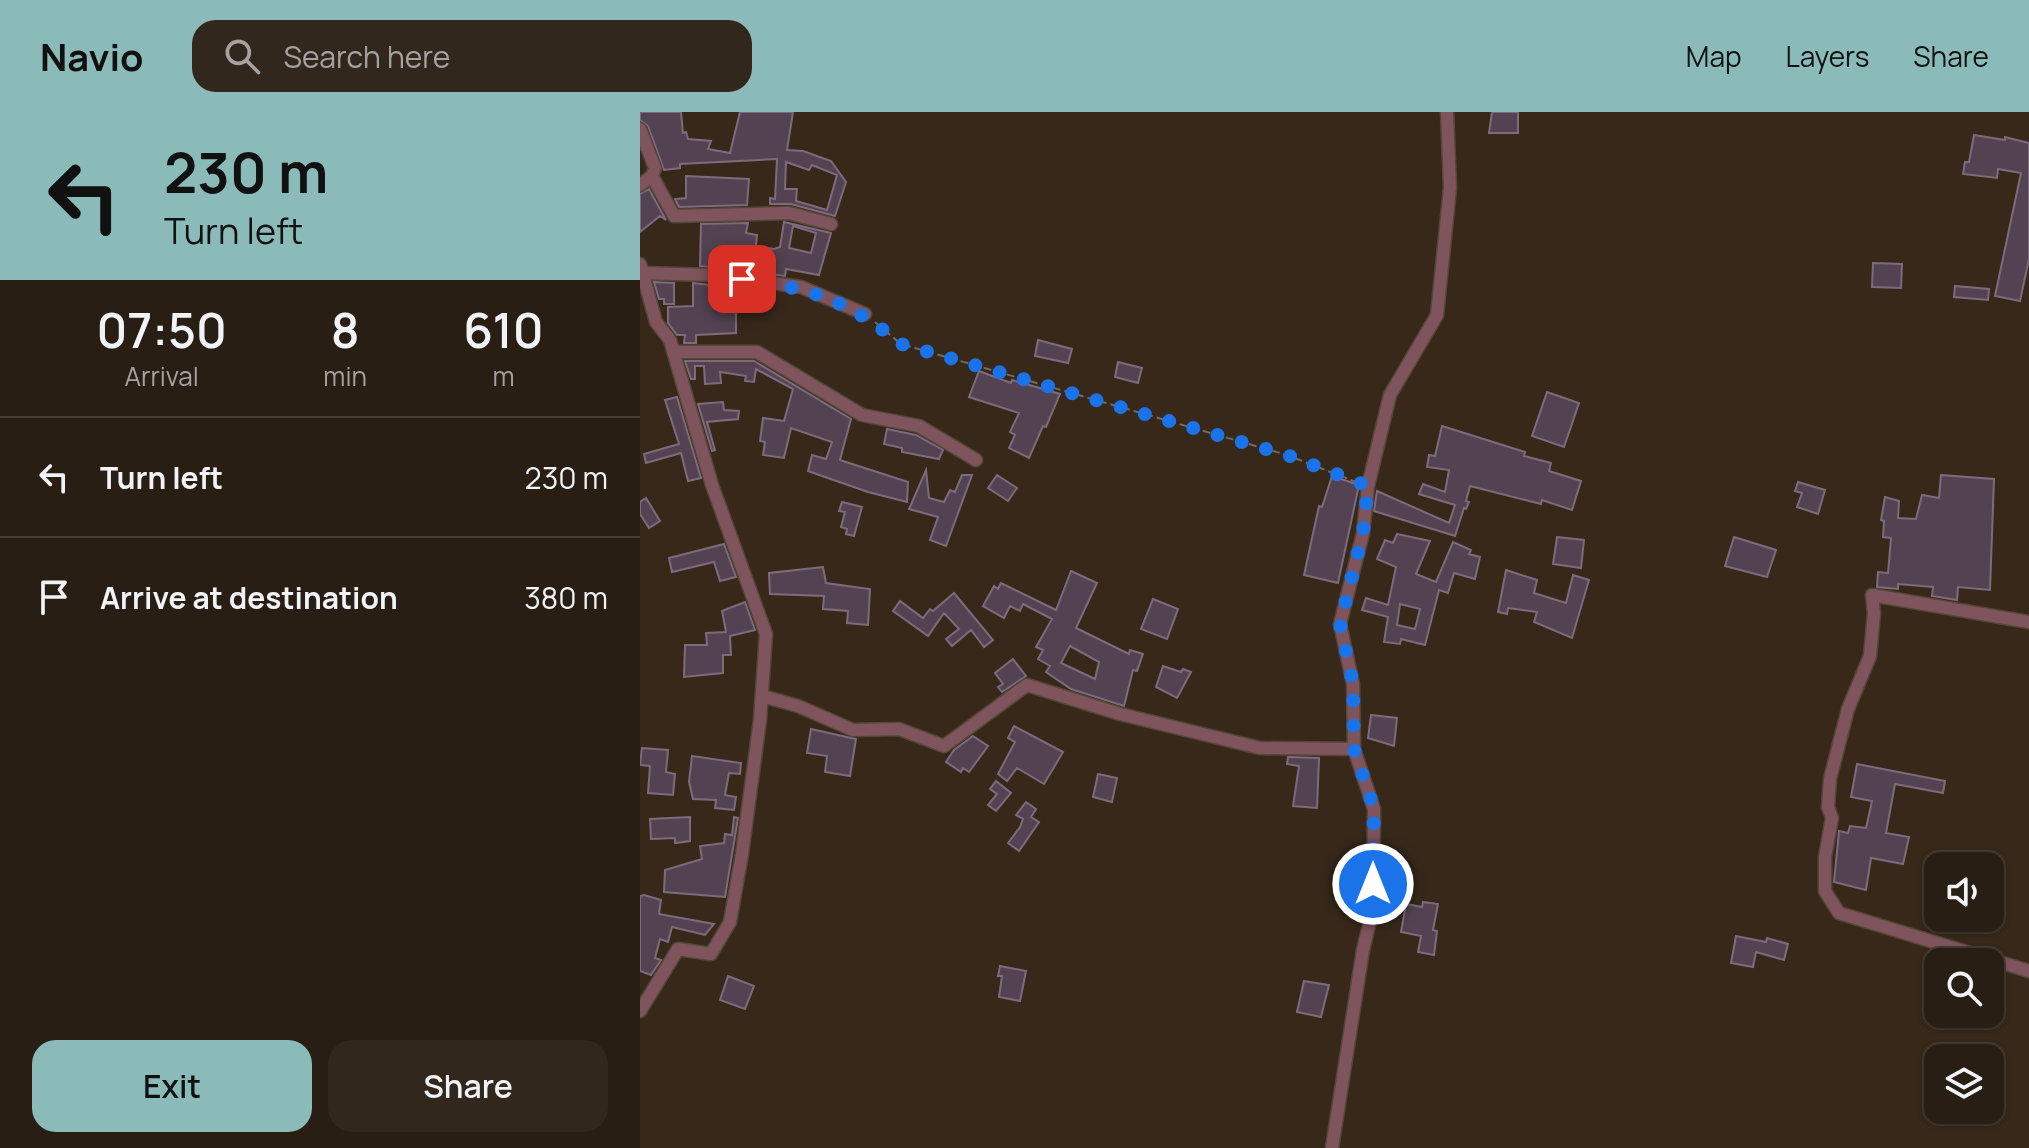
<!DOCTYPE html>
<style>
:root{--surface:#291e14;--page:#31271d;--text:#f1f3f6;--muted:#a5a2a0;--line:#453c34;--accent:#8bbbb9}
body{margin:0;font-family:Manrope,sans-serif;background:var(--page);color:var(--text);height:100vh;display:flex;flex-direction:column;font-size:30px;white-space:nowrap}
*{box-sizing:border-box;margin:0}
p{font-size:26px;color:var(--muted)}
.icon{flex:none;width:44px;height:44px;fill:none;stroke:currentColor;stroke-width:2;stroke-linecap:round;stroke-linejoin:round}
.map{position:relative;flex:1;overflow:hidden}
.panel{display:flex;flex-direction:column;background:var(--surface);width:640px}
.panel>*{flex:none}
.guide{background:#8bbbb9;color:#111;overflow:hidden}
.fabs{position:absolute;left:1284px;top:740px;display:grid;gap:16px}
.fabs a{display:grid;place-items:center;width:80px;height:80px;border-radius:16px;background:var(--surface);box-shadow:0 2px 6px #0004,0 0 0 2px var(--line);font-size:40px}
.pin{position:absolute;display:grid;place-items:center;width:68px;height:68px;color:#fff;margin:-34px;border-radius:16px;box-shadow:0 4px 12px #0006}
.me{position:absolute;width:88px;margin:-44px;rotate:0deg;stroke-linejoin:round;filter:drop-shadow(0 0 6px #0008)}
.turn{display:flex;align-items:center;gap:28px;height:168px;padding:0 32px;font-size:36px}
.turn .icon{width:104px;height:104px;stroke-width:2.5}
.turn b{display:block;font-size:56px;line-height:68px}
.eta{display:flex;justify-content:space-evenly;align-items:center;height:136px;text-align:center}
.eta b{font-size:48px;font-weight:600;line-height:56px}
.primary-button{display:flex;gap:16px;margin-top:auto;padding:16px 32px}
.primary-button a{flex:1;height:92px;border-radius:24px;background:var(--accent);color:#111;font-size:32px;font-weight:600;line-height:92px;text-align:center}
.primary-button a+a{background:var(--page);color:var(--text)}
ul{padding:0;list-style:none}
li{display:flex;align-items:center;gap:24px;height:120px;padding:0 32px;border-top:2px solid var(--line)}
li div{flex:1}
li b{display:block;font-size:30px}
li em{font-style:normal}
header{display:flex;align-items:center;gap:48px;box-sizing:border-box;height:112px;padding:0 40px;background:var(--accent);color:#111}
header strong{font-size:38px}
nav{display:flex;gap:44px;margin-inline-start:auto;font-size:28px}
.search{width:560px;height:72px;background:var(--page);display:flex;align-items:center;gap:20px;box-sizing:border-box;padding:0 28px;border-radius:24px;color:var(--muted);font-size:30px}
main{display:flex;flex:1;min-height:0}
.map>svg:first-child{display:block}
</style>
<header>
<strong>Navio</strong>
<div class="search"><svg class="icon" aria-label="search" viewBox="0 0 24 24"><circle cx="10" cy="10" r="6"/><path d="M15 15l6 6"/></svg>Search here</div>
<nav><a>Map</a><a>Layers</a><a>Share</a></nav>
</header>
<main>
<section class="panel">
<div class="guide">
<div class="turn"><svg class="icon" aria-label="left" viewBox="0 0 24 24"><path d="M17 20v-9H6M10 6l-5 5 5 5"/></svg><div><b>230 m</b>Turn left</div></div>
</div>
<div class="eta">
<div><b>07:50</b><p>Arrival</p></div>
<div><b>8</b><p>min</p></div>
<div><b>610</b><p>m</p></div>
</div>
<ul>
<li><svg class="icon" aria-label="left" viewBox="0 0 24 24"><path d="M17 20v-9H6M10 6l-5 5 5 5"/></svg><div><b>Turn left</b></div><em>230 m</em></li>
<li><svg class="icon" aria-label="arrive" viewBox="0 0 24 24"><path d="M6 21V4h12l-3 4 3 4H6"/></svg><div><b>Arrive at destination</b></div><em>380 m</em></li>
</ul>
<div class="primary-button"><a>Exit</a><a>Share</a></div>
</section>
<div class="map">
<svg width="1389" height="1036" viewBox="0 0 1389 1036">
<rect width="100%" height="100%" fill="#37281a"/>
<path fill="#534352" stroke="#7d6b7c" stroke-width="2" fill-rule="evenodd" d="M0,0H41L43,21L46,20L48,27L71,29L68,37L90,41L100,0H153L147,38L163,39L191,49L206,70L195,104L151,92H130V86L135,87L137,47L40,52V56L24,58L8,14L0,8ZM146,50L169,58L172,53L197,63L187,98L156,89L157,77H145Z
M852,0H878V21H849Z
M1334,23L1365,28V25L1389,31V147L1380,189L1355,184L1381,61L1358,57L1357,66L1323,62L1325,50H1329Z
M46,64L109,67L107,93L39,95L35,87L46,86Z
M9,77L26,108L20,104L0,120V82Z
M144,110L191,121L179,163L146,157L145,164L60,154L61,112L108,111L106,121L117,123L116,134L134,137L140,135ZM153,114L176,121L171,141L149,136Z
M1233,151L1262,152L1261,176L1232,175Z
M14,170L34,171V192H24V187H19Z
M53,171L114,178L113,191L96,190V221L56,223V231H44L45,223H37L28,211V195L53,194Z
M1315,174L1349,177L1348,188L1314,185Z
M398,228L432,237L428,251L395,244Z
M45,249H114L211,307L200,348L268,370L267,390L228,380L168,359L172,343L186,347L192,330L151,316L144,346L123,343L125,330L120,329L123,306L144,309L153,277L116,257L114,270L105,269L106,264L80,260L81,271L65,272L64,254H55V267H51Z
M478,250L502,256L498,271L475,265Z
M339,259L371,271L372,268L420,282L406,315L403,314L389,346L369,336L375,323L370,320L379,301L329,285Z
M907,280L939,291L924,335L892,324Z
M37,285L61,366L48,369L41,341L6,351L4,342L39,332L25,288Z
M83,290L84,298L99,299L98,307L67,310L75,338L72,339L58,292Z
M802,314L885,340L884,344L911,351L909,359L941,369L932,398L902,388L901,392L830,374L826,389L829,390L826,397L824,396L815,424L734,399L737,379L809,411L815,393L779,382L783,372L805,380L809,358L787,355L789,343L795,344Z
M247,317L276,323L303,338L299,347L262,340V336L244,332Z
M286,358L289,386L304,390L310,378L315,380L322,363H332L306,434L290,428L298,405L269,397Z
M357,363L377,376L368,389L348,376Z
M1301,363L1354,367L1350,478L1318,475L1317,488L1292,484L1293,475L1258,472V477L1237,475L1238,460L1248,461L1251,426L1243,425L1244,409L1241,408L1245,385L1259,389L1258,406L1276,407L1282,383L1299,386Z
M692,364L719,373L698,471L664,463L679,394L682,395Z
M1158,370L1185,378L1178,402L1157,395L1162,381L1155,379Z
M6,386L20,409L9,416L0,402V390Z
M202,390L222,395L214,424L206,422L207,417L201,415L205,400L199,399Z
M757,422L790,429L776,462L796,470L813,430L831,438L829,442L840,445L835,467L814,461L808,481L799,478L785,533L761,527L760,532L744,530L748,505L722,498L726,486L748,493L756,455L737,447L745,428L753,431ZM760,492L780,497L775,517L757,513Z
M917,425L944,428L941,456L913,452Z
M1094,425L1136,438L1127,465L1085,454Z
M84,432L96,465L80,469L74,450L32,460L29,446Z
M183,455L186,471L230,477L228,513L207,511L208,499L183,497L184,484L130,482L129,461Z
M866,458L897,468L894,481L926,491L933,463L949,468L932,526L894,510L897,500L868,496L867,502L858,500Z
M431,459L457,471L436,516L489,542L490,538L503,542L497,559L493,558L484,594L431,577L406,560L410,554L398,547L403,538L396,535L412,507L383,492L380,499L370,494L364,506L343,494L354,474L358,477L361,471L416,498ZM430,534L459,550L455,567L421,551Z
M314,481L353,528L344,535L331,518L312,534L306,527L319,517L304,501L288,524L253,499L260,489L283,506L290,497L293,499Z
M513,487L538,497L527,527L501,517Z
M105,490L115,518L90,524L91,543H83V561L44,565L45,533H67L66,521L86,520L82,499Z
M373,547L386,564L362,580L358,575L363,572L355,561Z
M523,554L541,560L543,557L551,560L537,586L516,575Z
M731,603L757,606L754,634L728,626Z
M374,614L423,640L404,672L377,656L367,669L358,662L375,630L368,626Z
M171,617L216,627L210,664L185,660L187,644L167,641Z
M333,624L348,634L329,660L323,656L321,660L306,650L314,638Z
M2,636L28,638L26,660L35,662L33,683L8,681L10,654L0,653Z
M52,644L101,651L100,662L89,661L85,683L96,685L94,698L75,696L76,688L53,687L49,670Z
M648,645L679,646L677,696L653,694L659,654L647,652Z
M1217,652L1305,669L1303,681L1255,672L1246,721L1269,725L1263,752L1231,746L1226,778L1194,770L1199,719L1208,721L1210,714L1226,716L1232,689L1211,685Z
M458,662L477,666L472,690L453,685Z
M356,669L371,681L356,699L348,693L357,682L350,677Z
M386,690L396,697L391,705L399,710L379,739L368,731L380,715L383,707L376,703Z
M50,705V729L35,731V726L11,727L10,707Z
M94,705L98,706L85,785L24,780L25,758L62,747L60,734L84,731L85,722L92,723Z
M4,783L21,788L19,802L74,812L65,823L32,815L28,830L20,827L15,846L21,848L11,863L0,859V784Z
M783,790L798,792L793,818L797,819L794,843L778,840L781,824L761,820L766,792L782,795Z
M1096,824L1126,830L1127,826L1148,832L1144,848L1116,840L1113,855L1091,851Z
M360,854L386,859L380,889L359,885L362,864H358Z
M88,864L114,874L105,897L80,888Z
M664,869L689,873L681,905L657,900Z"/>
<g fill="none" stroke-linecap="round" stroke-linejoin="round">
<g stroke="#544639" stroke-width="15">
<path id="minor" d="M0,17L15,56L12,64L0,73
M12,64L34,104L149,101L191,112
M0,152L16,210L30,228L72,373L126,522L120,608L102,742L90,810L71,842L38,837L0,899
M2,161L73,163L161,175L225,202
M33,240H117L222,303L279,314L336,348
M1389,510L1232,483L1234,501L1230,544L1208,597L1190,667L1188,695L1192,706L1185,745V779L1199,801L1389,859
M122,584L158,594L213,618L259,617L304,634L387,573L480,602L620,636L714,637
M692,1036L723,838L733,797L734,697L714,637L713,572L700,512L723,421L728,374L750,283L797,203L810,76L807,0"/>
</g>
<path stroke="#77695d" stroke-width="2" stroke-dasharray="8 4" stroke-linecap="butt" d="M235,210L261,232L647,343L716,370"/>
<use href="#minor" stroke="#80545d" stroke-width="12"/>
</g>
<g fill="none" stroke-linecap="round" stroke-linejoin="round">
<path stroke="#1a73e8" stroke-width="14" stroke-dasharray="0 25.2" d="M102,167C172,177 206,187 261,232L647,343L728,374L723,421L700,512L713,572L714,637L734,697L733,772"/>
</g>
</svg>
<div class="fabs">
<a><svg class="icon" aria-label="sound" viewBox="0 0 24 24"><path d="M4 9h4l5-4v14l-5-4H4zM17 9q2 3 0 6"/></svg></a>
<a><svg class="icon" aria-label="search" viewBox="0 0 24 24"><circle cx="10" cy="10" r="6"/><path d="M15 15l6 6"/></svg></a>
<a><svg class="icon" aria-label="layers" viewBox="0 0 24 24"><path d="M12 4l9 5-9 5-9-5zM3 14l9 5 9-5"/></svg></a>
</div>
<div class="pin" style="left:102px;top:167px;background:#d93025"><svg class="icon" aria-label="arrive" viewBox="0 0 24 24"><path d="M6 21V4h12l-3 4 3 4H6"/></svg></div>
<svg class="me" style="left:733px;top:772px" viewBox="-20 -20 40 40"><circle r="17" fill="#1a73e8" stroke="#fff" stroke-width="3"/><path d="M0-11L8 9 0 5-8 9z" fill="#fff"/></svg>
</div>
</main>
